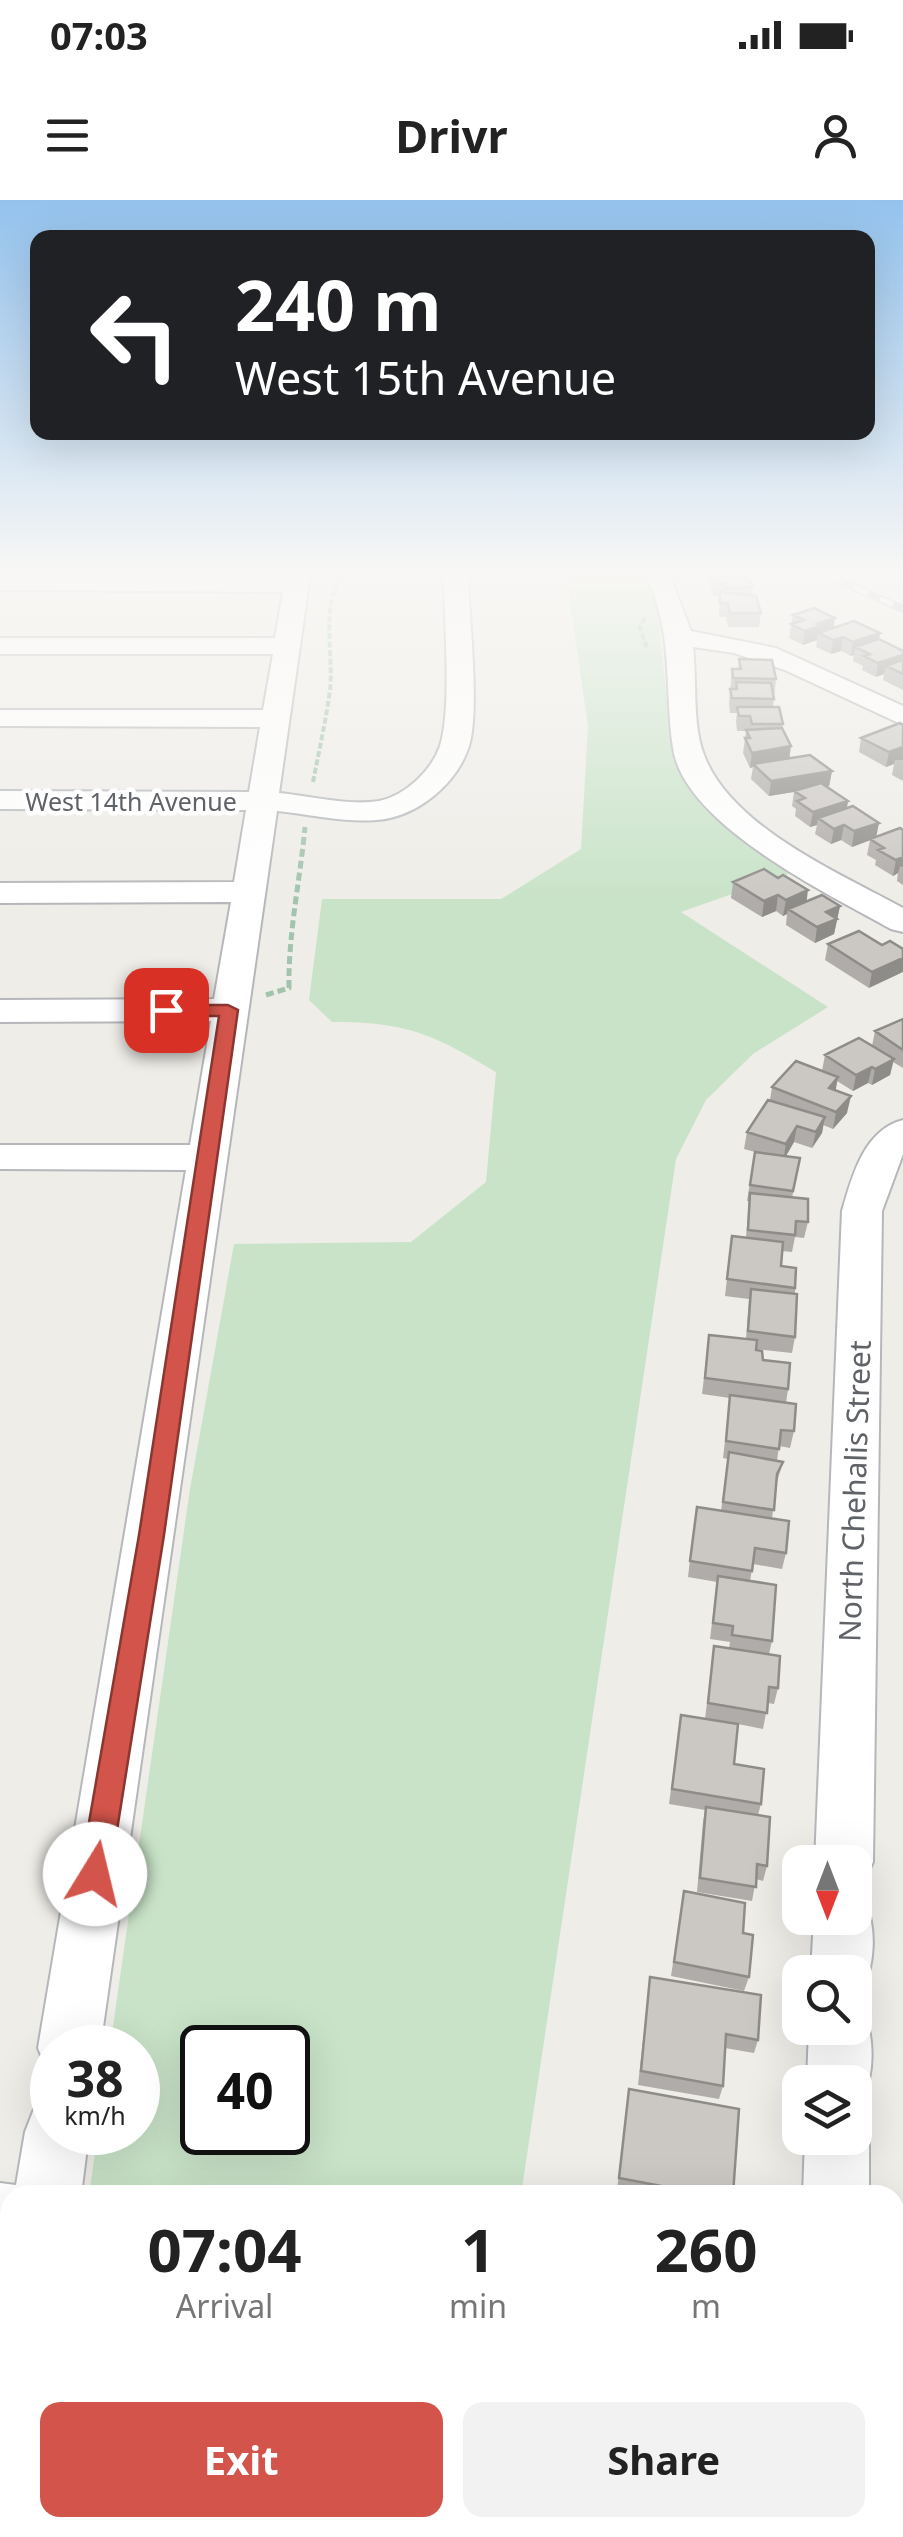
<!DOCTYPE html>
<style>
:root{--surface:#fff;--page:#f2f2f2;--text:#222;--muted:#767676;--accent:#d3544a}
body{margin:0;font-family:"Noto Sans",sans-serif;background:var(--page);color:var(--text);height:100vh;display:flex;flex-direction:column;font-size:38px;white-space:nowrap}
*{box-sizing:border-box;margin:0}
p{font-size:32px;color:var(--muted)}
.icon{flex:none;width:55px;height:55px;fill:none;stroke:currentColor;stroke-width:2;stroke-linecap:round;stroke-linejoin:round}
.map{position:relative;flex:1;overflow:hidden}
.drawer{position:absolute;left:0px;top:1985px;width:905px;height:352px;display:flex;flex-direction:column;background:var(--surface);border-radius:30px 30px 0 0;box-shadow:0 10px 40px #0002}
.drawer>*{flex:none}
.banner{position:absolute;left:30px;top:30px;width:845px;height:210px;border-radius:20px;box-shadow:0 10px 40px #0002;background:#202124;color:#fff;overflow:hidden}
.needle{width:65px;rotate:180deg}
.buttons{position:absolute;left:782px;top:1645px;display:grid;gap:20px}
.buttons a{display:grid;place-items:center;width:90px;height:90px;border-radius:20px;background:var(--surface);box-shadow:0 10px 40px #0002;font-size:50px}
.speed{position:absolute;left:30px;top:1825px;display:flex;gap:20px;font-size:50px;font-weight:700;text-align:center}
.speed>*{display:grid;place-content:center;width:130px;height:130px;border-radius:50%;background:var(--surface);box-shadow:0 10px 40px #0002;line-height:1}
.speed small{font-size:25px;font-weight:400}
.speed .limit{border:5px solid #111;border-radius:15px;background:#fff;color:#111}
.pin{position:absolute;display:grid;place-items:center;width:85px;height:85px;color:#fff;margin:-42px;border-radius:20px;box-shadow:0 5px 15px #0006}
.me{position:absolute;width:110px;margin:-55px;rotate:9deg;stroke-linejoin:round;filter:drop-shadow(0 0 8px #0008)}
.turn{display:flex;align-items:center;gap:35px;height:210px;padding:0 40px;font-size:45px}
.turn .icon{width:130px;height:130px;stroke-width:2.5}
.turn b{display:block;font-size:70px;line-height:85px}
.eta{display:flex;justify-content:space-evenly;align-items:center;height:170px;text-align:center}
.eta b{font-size:60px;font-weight:700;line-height:70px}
.primary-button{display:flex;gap:20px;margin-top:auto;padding:20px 40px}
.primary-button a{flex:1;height:115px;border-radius:20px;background:var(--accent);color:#fff;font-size:40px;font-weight:700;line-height:115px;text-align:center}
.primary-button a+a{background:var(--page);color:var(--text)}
.status{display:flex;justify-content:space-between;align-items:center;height:70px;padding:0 50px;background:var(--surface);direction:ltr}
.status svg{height:28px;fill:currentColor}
header{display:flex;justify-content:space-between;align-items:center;height:130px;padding:0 40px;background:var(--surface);font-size:45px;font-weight:700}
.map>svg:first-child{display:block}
</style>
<div class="status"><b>07:03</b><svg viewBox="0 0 49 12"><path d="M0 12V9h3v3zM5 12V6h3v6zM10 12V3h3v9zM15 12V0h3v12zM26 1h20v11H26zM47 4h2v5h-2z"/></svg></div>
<header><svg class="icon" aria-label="menu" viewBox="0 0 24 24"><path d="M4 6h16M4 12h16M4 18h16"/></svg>Drivr<svg class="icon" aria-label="person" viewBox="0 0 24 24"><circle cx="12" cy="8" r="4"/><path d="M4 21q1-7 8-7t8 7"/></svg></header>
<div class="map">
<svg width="903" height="2337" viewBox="0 0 903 2337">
<rect width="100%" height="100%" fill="#efede8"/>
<path fill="#c8e3c8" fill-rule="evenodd" d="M566,376H644L657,401L671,543L679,567L730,631L797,671L681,712L828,807L753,854L706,900L676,959L521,1995H89L98,1933L138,1932V1848L110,1847L190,1289L234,1044L411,1042L486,982L496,872C433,834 407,822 332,822L309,800L322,699H501L581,649L588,526ZM202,1848H288V1932H202Z
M42,2328H467L465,2337H40Z"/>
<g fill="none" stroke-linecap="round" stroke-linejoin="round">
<g stroke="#b5b7ba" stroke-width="4">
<path id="minor" d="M0,376H310L279,593C310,596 349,606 379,601C405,596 432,570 440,546C452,508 444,419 444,376H468C469,418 480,510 469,546C457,584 417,617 377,620C345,623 309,614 277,611L100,1848H52V1872L47,1870L38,1848L186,970L0,969V945H190L211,821L0,822V800L214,799L231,702L0,703V683L234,682L246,610L0,609V591L249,592L260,527L0,526V510H263L273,454H0V438H275L283,392L0,390Z
M646,376H670L691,431L776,448L903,506V525L785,470L734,453L693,447C697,480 692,524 704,555C731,627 839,673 903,708V732L891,729C829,694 684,625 673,548C664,487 674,432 646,376Z
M903,920V954L882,1011L873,1662L864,1681L855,1684V1662H815L842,1011C852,976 864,930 903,920Z
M855,1695L864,1698C877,1728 875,1763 862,1793L855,1796V1772H811L814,1718H855Z
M855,1803L862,1806C875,1838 875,1873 861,1904L855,1907V1882H807L809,1828H855Z
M52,1901V1932H89L81,1995H10V2049H0V1983L16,1985L25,1932L34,1909Z
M855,1913L860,1915L869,1938V1995H803L805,1938H855Z
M10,2217V2328H35L31,2337H0V2222Z
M790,2328H864V2337H788Z"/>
</g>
<path stroke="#a2c3ac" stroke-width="4" stroke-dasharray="6 2.5" stroke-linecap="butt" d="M645,418L640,428L647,448
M313,582C319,551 326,520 330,490C334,453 320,407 342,376"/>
<path stroke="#a2c3ac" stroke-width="5" stroke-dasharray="8 4" stroke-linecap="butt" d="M266,795L289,788C288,734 300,681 305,627"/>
<use href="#minor" fill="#fff" fill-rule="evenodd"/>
<g stroke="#b3b4b4" stroke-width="8">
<path id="rail" d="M829,376L903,409"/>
</g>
<use href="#rail" stroke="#fff" stroke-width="5" stroke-dasharray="14" stroke-linecap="butt"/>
</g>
<path fill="#afaca9" d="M705,376H748L753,387L752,395L761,413L759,427H728L726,417H719L720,396L714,397L709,386L710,382H707Z
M793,415L879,439L903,451V490L883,480L884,474L876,477L862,470L863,466L853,461L854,455L851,456L841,451L831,454L816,447L817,440L803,445L789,438Z
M739,459L776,479L773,507L783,524L782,529L790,558L832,571L829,586H827L848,601L847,608L876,637L903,630V685L897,681L898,673L893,676L875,665L876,660L867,655L870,640L852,647L841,640L831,644L815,634L817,625L810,627L795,616L796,609L792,606L794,592L769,596L751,579L753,567L750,568L743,553L746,531H737L736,521L737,513H730L729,503L732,469H738Z
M903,525V581L892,575L894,564L886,567L859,552L861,538Z
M733,682L806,701L840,706L834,734L815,743L786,725L787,714L783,716L776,711L762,717L731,698Z
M828,744L882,745L869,788L825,760Z
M903,819V868L893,862L890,875L872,885L868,883L853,891L837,881L835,890L847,913L833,929L823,925L822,933L812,948L794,942L786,956L800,958L792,998L808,1022L804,1038L795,1037L792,1052L782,1051L781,1066L795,1088V1137L792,1153L756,1149L763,1160L788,1189L786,1203L794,1231L790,1248L779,1246L777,1261L783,1262L776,1285L772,1319L786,1353L782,1369L753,1364L750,1381L772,1441L769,1454L778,1488L774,1504L768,1503L763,1529L738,1524L734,1564L761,1604L758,1615L767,1666L763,1681L756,1679L752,1701L697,1692L703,1622L705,1610L669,1604L681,1515L705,1519L714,1446L729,1448L730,1442L710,1439L717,1382L688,1377L694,1324L721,1311L728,1259L723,1258L730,1198L702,1194L709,1135L746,1139L749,1099L725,1096L732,1036L746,1037L749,1001H747L755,952L744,949L747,932L770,900L772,887L822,871L825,855L872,846L875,831Z
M684,1691L743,1733L749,1777L744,1791L671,1776Z
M650,1777L758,1840L754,1853L725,1848L723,1886L719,1899L638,1885Z
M629,1889L733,1995H643L617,1990Z"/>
<path fill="#8e8c89" d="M835,418L833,432L818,433L817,440L803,445L805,431L817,424Z
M880,433L878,447H855L854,455L851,456L853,442Z
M843,437L841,451L831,454L833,440Z
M903,455V468L886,466L884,474L876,477L878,463Z
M791,546L789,561L753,564V567L750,568L752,553Z
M903,547V560H895L894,564L886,567L889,552Z
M832,571L829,586L769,596L771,581Z
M848,601L845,616L818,618L817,625L810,627L813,612Z
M879,623L876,638L852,647L854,631Z
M844,625L841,640L831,644L834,629Z
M903,657V667L900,666L898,673L893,676L896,660Z
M808,690L806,706L788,709L787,714L783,716L786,700Z
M778,695L776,711L762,717L764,701Z
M840,706L834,734L815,743L817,727L826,712Z
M903,758V772L869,788L872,772Z
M894,859L890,875L872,885L875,869Z
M872,867L868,883L853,891L856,875Z
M838,877L835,894L829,888Z
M851,896L847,913L833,929L836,912Z
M825,917L822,933L812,948L816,932Z
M797,926L794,942L783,961L786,944Z"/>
<path fill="#cbc8c4" stroke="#8e8c89" stroke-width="2.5" d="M712,376H748L753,387L726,388L723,383H716Z
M720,392L756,396L761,413H730L728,403H720Z
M814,408L835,418L817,424L821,426L805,431L791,424L804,420L793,415Z
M854,421L880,433L853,442L843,437L833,440L818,433Z
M879,439L903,451V455L878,463L864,456L870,454L855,447Z
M739,459L772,460L776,479L733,478L732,469H741Z
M903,460V474L886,466Z
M736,482L771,483L774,499L732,498L730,489H737Z
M737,507H779L783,524H752L750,516H739Z
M900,523L903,525V547L889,552L861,538Z
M782,528L791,546L752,553L745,538H750L746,530Z
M810,555L832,571L771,581L753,564Z
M821,583L848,601L813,612L797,601L805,598L794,591Z
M853,606L879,623L854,631L844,625L834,629L818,618Z
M900,628L903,630V657L896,660L878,650L884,648L870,639Z
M764,669L778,678L783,675L808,690L786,700L778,695L764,701L733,682Z
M822,695L840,706L826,712L837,719L817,727L788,709Z
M859,731L882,745L890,741L903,749V758L872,772L828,744Z
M903,819V850L875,831Z
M859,838L894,859L875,869L872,867L856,875L825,855Z
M796,861L838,877L829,888L851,896L836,912L772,887Z
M768,900L825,917L816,932L797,926L786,944L747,932Z
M755,952L800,958L793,991L750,985Z
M750,993L808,999V1022L796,1021L795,1035L748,1030Z
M732,1036L783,1042L781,1066L796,1068L795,1088L727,1079Z
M751,1089L797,1094L795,1137L748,1131Z
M709,1135L757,1140L756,1150L762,1151L763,1160L790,1163L788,1189L705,1178Z
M730,1195L796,1204L794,1231L781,1230L779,1249L726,1241Z
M729,1252L783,1262L777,1274L774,1310L723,1302Z
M697,1307L789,1321L786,1353L755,1348L752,1371L690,1361Z
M718,1376L776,1385L772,1441L732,1435L733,1426L713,1423Z
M714,1446L780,1456L778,1488L769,1487L767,1513L708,1503Z
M681,1515L738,1524L734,1564L764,1569L761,1604L672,1589Z
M706,1607L770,1617L767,1666L757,1664L756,1687L700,1678Z
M684,1691L745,1703L743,1733L753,1735L749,1777L674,1762Z
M650,1777L761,1795L758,1840L726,1834L723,1886L641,1871Z
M629,1889L739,1909L733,1995H709L619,1978Z
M608,2328H728L727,2337H701L688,2334V2337H607Z"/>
<linearGradient id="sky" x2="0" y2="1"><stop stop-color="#93c2ed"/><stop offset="0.53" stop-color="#f8f7f5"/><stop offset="1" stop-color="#f8f7f5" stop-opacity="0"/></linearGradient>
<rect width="903" height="703" fill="url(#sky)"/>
<path fill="#d3544a" stroke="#893730" stroke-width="2.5" d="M228,805L238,810L164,1335L110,1674L105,1684L95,1688L85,1684L80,1674L139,1335L219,816H166L156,810L166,805Z"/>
<g text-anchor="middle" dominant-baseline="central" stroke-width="9" stroke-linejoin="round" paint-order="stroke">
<g font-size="25" fill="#5f6266" stroke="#fff">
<text x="131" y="601">West 14th Avenue</text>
</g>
<g font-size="30" fill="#5f6266" stroke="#fff">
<text transform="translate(854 1291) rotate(-88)">North Chehalis Street</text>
</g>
</g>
</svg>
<div class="buttons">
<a><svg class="needle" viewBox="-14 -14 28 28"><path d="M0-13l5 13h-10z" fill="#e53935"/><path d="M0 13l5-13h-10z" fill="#767676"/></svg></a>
<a><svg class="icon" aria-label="search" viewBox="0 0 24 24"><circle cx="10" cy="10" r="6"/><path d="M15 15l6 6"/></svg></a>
<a><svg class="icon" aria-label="layers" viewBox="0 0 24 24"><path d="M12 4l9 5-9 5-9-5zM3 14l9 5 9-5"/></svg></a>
</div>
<div class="speed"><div>38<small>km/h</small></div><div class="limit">40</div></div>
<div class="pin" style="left:166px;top:810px;background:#d93025"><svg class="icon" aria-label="arrive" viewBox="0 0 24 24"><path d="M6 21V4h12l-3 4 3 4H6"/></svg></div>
<svg class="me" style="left:95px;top:1674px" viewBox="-20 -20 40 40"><circle r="19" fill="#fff"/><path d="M0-13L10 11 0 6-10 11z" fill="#d3544a"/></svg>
<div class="banner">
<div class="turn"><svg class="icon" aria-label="left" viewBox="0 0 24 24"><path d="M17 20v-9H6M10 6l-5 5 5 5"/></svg><div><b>240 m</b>West 15th Avenue</div></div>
</div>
<section class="drawer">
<div class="eta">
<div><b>07:04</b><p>Arrival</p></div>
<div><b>1</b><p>min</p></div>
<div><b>260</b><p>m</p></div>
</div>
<div class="primary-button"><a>Exit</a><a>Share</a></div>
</section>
</div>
